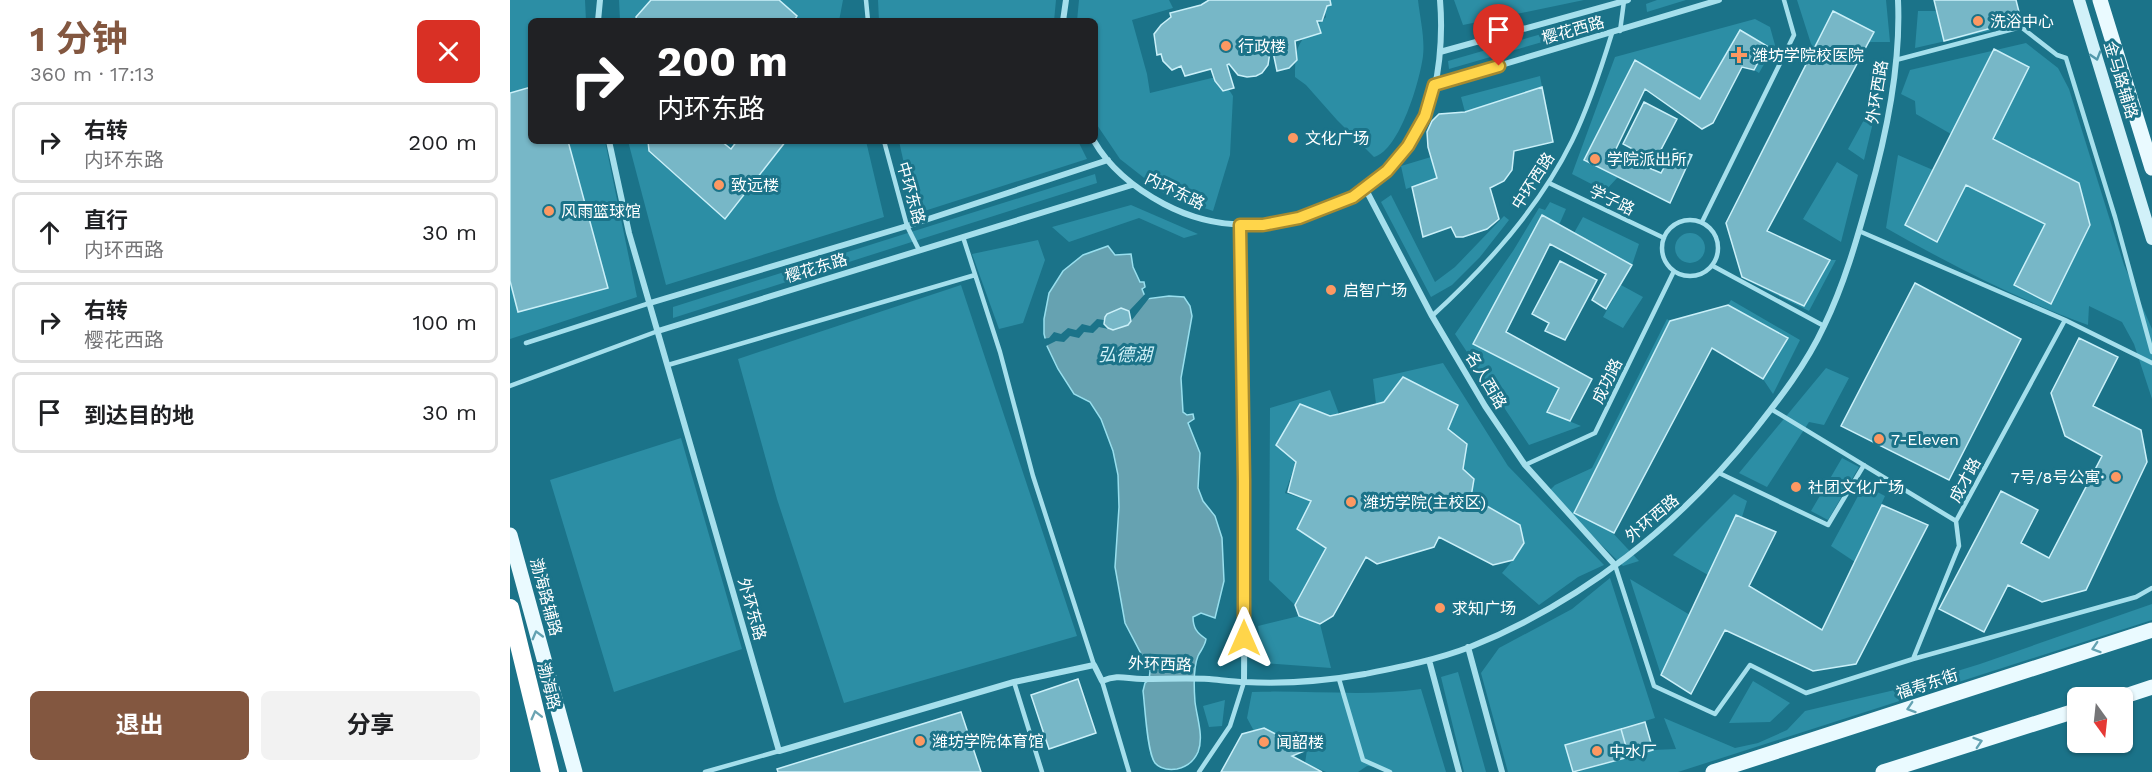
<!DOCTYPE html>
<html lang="zh">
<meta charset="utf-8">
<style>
:root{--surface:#fff;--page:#f2f2f2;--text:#202124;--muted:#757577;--line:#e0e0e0;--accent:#835740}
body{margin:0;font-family:"Work Sans","Noto Sans SC",sans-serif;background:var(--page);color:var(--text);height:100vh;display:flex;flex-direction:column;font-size:22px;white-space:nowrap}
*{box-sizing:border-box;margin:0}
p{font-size:20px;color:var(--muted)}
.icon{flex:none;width:33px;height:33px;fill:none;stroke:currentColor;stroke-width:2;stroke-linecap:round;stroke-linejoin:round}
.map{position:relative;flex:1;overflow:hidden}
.panel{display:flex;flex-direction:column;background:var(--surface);width:510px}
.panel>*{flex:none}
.top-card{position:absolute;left:18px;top:18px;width:570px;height:126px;border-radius:9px;box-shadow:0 2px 4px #0004;background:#202124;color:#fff;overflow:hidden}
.needle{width:39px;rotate:165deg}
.tools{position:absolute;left:1557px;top:687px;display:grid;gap:12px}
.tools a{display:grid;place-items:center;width:66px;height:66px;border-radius:9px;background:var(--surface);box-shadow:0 2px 4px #0004;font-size:30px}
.pin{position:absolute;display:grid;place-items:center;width:51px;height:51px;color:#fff;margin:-62px -26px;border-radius:50% 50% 50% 0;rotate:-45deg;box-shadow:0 0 6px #0007}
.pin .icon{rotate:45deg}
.me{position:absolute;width:66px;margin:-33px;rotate:0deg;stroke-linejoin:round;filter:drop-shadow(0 0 4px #0008)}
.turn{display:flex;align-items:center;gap:21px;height:126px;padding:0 30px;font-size:27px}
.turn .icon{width:78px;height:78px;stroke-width:2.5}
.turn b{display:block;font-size:42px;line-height:51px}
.round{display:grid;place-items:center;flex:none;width:63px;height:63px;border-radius:9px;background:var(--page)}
.overview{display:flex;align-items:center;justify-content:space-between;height:102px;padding:0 30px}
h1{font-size:36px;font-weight:700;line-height:45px;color:var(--accent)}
.primary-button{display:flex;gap:12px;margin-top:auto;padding:12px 30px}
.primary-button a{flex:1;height:69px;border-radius:9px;background:var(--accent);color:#fff;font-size:24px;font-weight:700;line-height:69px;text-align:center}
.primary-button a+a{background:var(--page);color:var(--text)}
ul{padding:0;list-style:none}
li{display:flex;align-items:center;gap:18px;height:81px;margin:0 12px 9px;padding:0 18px;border:3px solid var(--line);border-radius:9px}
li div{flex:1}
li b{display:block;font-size:22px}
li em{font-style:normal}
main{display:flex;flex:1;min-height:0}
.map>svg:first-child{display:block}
</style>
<main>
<section class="panel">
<div class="overview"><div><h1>1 分钟</h1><p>360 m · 17:13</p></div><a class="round" style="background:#d93025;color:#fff"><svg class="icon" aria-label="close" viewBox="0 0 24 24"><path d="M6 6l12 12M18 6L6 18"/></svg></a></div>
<ul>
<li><svg class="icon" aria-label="right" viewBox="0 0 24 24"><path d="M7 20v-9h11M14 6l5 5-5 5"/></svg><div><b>右转</b><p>内环东路</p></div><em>200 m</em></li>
<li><svg class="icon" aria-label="ahead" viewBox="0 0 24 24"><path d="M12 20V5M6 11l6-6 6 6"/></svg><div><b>直行</b><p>内环西路</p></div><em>30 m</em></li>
<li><svg class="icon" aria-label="right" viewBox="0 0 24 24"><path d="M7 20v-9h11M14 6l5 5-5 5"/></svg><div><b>右转</b><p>樱花西路</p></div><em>100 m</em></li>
<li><svg class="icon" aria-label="arrive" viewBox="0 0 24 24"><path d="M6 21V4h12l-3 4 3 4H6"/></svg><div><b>到达目的地</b></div><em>30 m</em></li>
</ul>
<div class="primary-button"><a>退出</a><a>分享</a></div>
</section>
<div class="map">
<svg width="1642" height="772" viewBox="0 0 1642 772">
<rect width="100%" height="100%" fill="#1b7389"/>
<path fill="#2c8ea5" d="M0,0H75L76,21H21V87L0,93Z
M109,0H141L126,17L127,21H110Z
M269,0H333L329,21H284L287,16Z
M368,0H546L544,21H369Z
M569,0H659L663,8L622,20L637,74L640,93L710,76L723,96L720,155L703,211L656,195L610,159L585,122V21H567Z
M812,0H908C910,18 915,38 913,56C910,80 890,150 864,157L827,120L796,85L785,77C785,39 790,42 816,17Z
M944,0H1074L953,25Z
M1147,0H1176L1137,12L1136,4Z
M1287,0H1376L1380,42H1358L1364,32L1323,12L1303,50Z
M1408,11H1427L1435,40L1511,20V24L1405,48Z
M1087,18L1088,26L939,69L938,61Z
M1245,19L1260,27L1265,45L1249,73L1244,70L1257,46L1230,30L1190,99L1125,60L1074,159L1108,177L1095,191L1062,174L1105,57Z
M1516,43L1548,68L1559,89L1614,265L1642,329V399L1624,344L1612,322L1579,306L1578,325C1507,299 1441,265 1376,228L1388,155L1423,170L1395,225L1426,242L1456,185L1535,224L1504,285L1541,304L1580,225L1569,183L1483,139L1519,67L1484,49L1441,134L1406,114L1405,101L1391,94L1400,70Z
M1030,76L1032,87L955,112L951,97Z
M1371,89L1354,160L1338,149Z
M58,141H95L127,297L0,339V281L97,288Z
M118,141H138L139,152L215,219L276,141H356L374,217L156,285Z
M389,141H568L577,159L405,214Z
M921,157L927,178L896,189L891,166Z
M1327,162L1348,175L1331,242L1293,219Z
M585,174L587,183L163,318V307Z
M881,195L925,282L945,267L994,216L999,220L970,257L942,285L921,297L871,202Z
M1040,202L1056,209L1049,225L1032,215L963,344L1049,388L1037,412L1071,426L1019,445L945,334L1003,251L1029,208L1035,210Z
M621,205L688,234L674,238L629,218L559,242L542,227Z
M1073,217L1129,244L1122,265L1064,233Z
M1165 248a15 15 0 1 1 30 0a15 15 0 1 1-30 0Z
M528,240L535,260L513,323L489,329L462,254Z
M1320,260H1326L1299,311L1232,278L1294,306Z
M451,285L567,636L334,703L267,499L228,359Z
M1111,285L1133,297L1113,328L1093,317Z
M1221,300L1290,340L1263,394L1253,379L1278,338L1218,305Z
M1157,319L1160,321L1064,512L1101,531L1129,561L1113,566L1064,518L1040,490L1045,485L1082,468Z
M933,363L998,466L1094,565L1068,577L1029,605L992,573L1003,560L1014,543L1010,525L961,497L964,479L953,469L957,444L938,429L948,405L893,377L874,402L866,404L863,379Z
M1316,368L1339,378L1314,425L1299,422L1257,487L1229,473Z
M820,390L829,414L820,416L790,404L766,444L786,462L775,493L801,501L787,529L816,548L785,605L759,580L760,408Z
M171,438L232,649L104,692L40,480Z
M1332,458L1349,467L1318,520L1301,511Z
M1354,485L1375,496L1345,562L1321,546Z
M1224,494L1237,501L1232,517L1226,515L1198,575L1163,555Z
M1100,578L1145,718L1055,745L1063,772H998L971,673L989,648L1062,609Z
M1120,579L1180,615L1151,675Z
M1642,604V620L1168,772H1067L1143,750L1166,749L1154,718L1225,748L1248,743L1277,730L1295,711L1389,689L1470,664Z
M789,616L810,624L821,668L753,663L748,626Z
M948,672L976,772H954L931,677Z
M1243,681L1280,703L1260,722L1219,723Z
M911,689L936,772H876L871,767L857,766L848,772H816L795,763L797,750L754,728L744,731L737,718L742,692C798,690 856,697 911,689Z
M715,700L712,726L699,727L693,706Z"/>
<path fill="#66a2b1" stroke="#98dfee" stroke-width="1.5" d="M598,246L605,255L621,254L623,267L630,282H634L635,287L632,289L636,299L659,296L674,297L680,306L682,316L671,378L673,412L677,415L683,414L684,419L678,423L690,453L688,488L693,501L705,516L712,538L714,581L705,618L691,613L683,617C683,628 687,633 696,639C695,646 691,650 688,656C683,668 684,689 685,702C687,718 694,737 688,752C684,761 676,767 667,769C659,770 650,769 645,763C637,753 635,706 633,691L635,683L639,680L640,671L615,623L605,567L609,507L608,475L603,451L591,419L580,402L564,394L548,369L537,346L534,334V319L539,293L553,271L573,255Z"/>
<path fill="#1b7389" d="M636,293L640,297L618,325L603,330L589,327L583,333L574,332L569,338L560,336L554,342L546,341L534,347L532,339L539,338L544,332L551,334L558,328L566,330L572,324L580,326L587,319L594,320L597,314L611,308L619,311Z"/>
<path fill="#77b7c7" stroke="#caf0f9" stroke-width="1.5" d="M141,0H269L287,16L284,21H127L126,17Z
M699,0H820L821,5L817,6L812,21H807L811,33L785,41L787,60L779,68L767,71L763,52H760L758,65L752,73L746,76L737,77L728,75L719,64L717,65L724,88L713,91L705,81L701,69L675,76L671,66L662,70L653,61L651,54L647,55L644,34L651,25L661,17L660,13L691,5Z
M1424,0H1506L1511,20L1434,41Z
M1323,11L1364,32L1257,231L1320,260L1294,306L1232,277L1216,223Z
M1230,30L1257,46L1244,70L1232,67L1203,123L1192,129L1135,89L1104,153L1151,173L1164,149L1182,155L1160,203L1074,160L1125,60L1190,99Z
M1484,49L1519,67L1483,139L1569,183L1580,225L1541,304L1504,285L1535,224L1456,185L1427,242L1395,225Z
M21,87V141H58L98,288L8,312L0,281V93Z
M1032,87L1043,142L1004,151L1002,170L994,181L980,188L989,219L977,229L953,237H946L941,227L913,237L902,187L927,178L918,147L917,132L922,121L929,114L955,112Z
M1134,102L1167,119L1145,161L1113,144Z
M138,141H211L221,149L227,141H276L215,219L139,151Z
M1032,215L1122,265L1096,309L1082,300L1096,274L1040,244L996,332L1082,379L1060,421L1037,412L1049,388L963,344Z
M1050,261L1087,280L1055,340L1035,331L1039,323L1022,314Z
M1405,283L1511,339L1439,480L1331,426Z
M1218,305L1278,338L1253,379L1202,348L1104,533L1064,513L1160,321Z
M611,308L619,311L621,321L618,325L603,330L598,328L594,324L595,317L597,314Z
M1569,338L1608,357L1583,406L1631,430L1637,462L1576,590L1532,602L1498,585L1474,632L1429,609L1491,491L1528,510L1511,543L1539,558L1592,456L1555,436L1541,393Z
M893,377L948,405L938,429L957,444L953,469L964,479L961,497L1010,525L1014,543L1003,560L983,565L929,537L924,547L867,564L856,557L823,616L810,624L789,616L785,605L816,548L787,529L801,501L778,492L786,462L766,445L790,404L820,416L829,414L874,402Z
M1372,505L1418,525L1346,664L1303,671L1215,630L1181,694L1151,675L1226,515L1266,532L1239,586L1312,630Z
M568,679L586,733L539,749L521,695Z
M451,712L471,772H268L267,769Z
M1135,722L1143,750L1119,757L1111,729Z
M754,728L797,750L782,756L812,772H711L732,734Z
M1111,729L1119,757L1063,772L1055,745Z"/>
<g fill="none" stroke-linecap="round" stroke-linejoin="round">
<path stroke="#a5dfec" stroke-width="4.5" d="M356,0L358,21
M1110,31L1114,1
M1386,60L1511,27L1547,55L1556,58L1605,217L1642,352
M374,141L397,226L409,250
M1039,183L1154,238
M1152 248a28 28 0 1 1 56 0a28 28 0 1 1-56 0Z
M1192,222L1284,35L1274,0
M1349,231L1555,320L1642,363
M453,237L490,352L523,476L584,665
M1203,266L1314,326
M922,316C978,265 1029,208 1062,141C1079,106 1091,69 1102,33
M16,343L140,303
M158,365L465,275
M0,386L148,331
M1261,409L1446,521
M1015,465L1085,433L1164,271
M1209,473L1318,525L1354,465
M1105,565L1144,686L1205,714L1240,665L1296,693L1403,659L1626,597L1642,588
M1403,659L1449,546L1446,521L1555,320
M829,679L853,760L880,772
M592,681L619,772
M504,682L532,772
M195,772L269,751
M689,772L720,726L734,682"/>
<path stroke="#a5dfec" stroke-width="6" d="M88,21L90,0
M553,21L556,0
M930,52L1118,0
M924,85L1209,0
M99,141L119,233L269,751L504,682L584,665L592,681C609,674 616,679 633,679C655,679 677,678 699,679C711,680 723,682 735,682C775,684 816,681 855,674C890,667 926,660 960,647C1072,602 1169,525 1244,431C1270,398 1296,365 1314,326C1334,285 1347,239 1359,196C1377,133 1391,65 1388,0
M584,141C600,169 626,189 654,204C705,231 760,230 813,209C822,205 833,202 843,197C872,182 901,147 915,117C930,84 933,35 930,0
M855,188L922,316L975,406L1015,465L1105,565
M730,225L735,526L734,682
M140,303L397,226L598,160
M148,331L622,185
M958,647L992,772
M919,660L949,772"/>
<path stroke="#d1f1f9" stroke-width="12" d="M1569,0L1642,239"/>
<path stroke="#eafaff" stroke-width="15" d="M1590,0L1642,168
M0,535L65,772
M1609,698L1642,687
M1203,772L1642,630
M1373,772L1568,710"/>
<path stroke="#fff" stroke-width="18" d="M0,608L40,772"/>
</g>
<defs><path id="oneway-chevron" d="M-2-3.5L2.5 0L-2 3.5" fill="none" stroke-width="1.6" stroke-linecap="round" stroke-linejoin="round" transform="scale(1.5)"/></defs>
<use stroke="#5299ab" href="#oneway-chevron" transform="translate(1586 56) rotate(73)"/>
<g stroke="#63a2b2">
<use href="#oneway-chevron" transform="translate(27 635) rotate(-105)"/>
<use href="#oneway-chevron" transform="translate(1586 648) rotate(162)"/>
<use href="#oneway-chevron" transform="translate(1401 708) rotate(162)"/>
<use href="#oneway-chevron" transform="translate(1468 742) rotate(-18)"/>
</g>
<use stroke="#6ba4b2" href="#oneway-chevron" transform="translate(26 715) rotate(-104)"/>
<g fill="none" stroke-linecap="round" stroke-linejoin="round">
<g stroke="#a68a30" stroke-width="15">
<path id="route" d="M734,638V481L730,225H753L789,218L843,197L877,171L898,146L915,116L924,85L989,66"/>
</g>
<use href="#route" stroke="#ffd54a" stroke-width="10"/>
</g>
<g fill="#fd9862" stroke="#1b7389" stroke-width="2">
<circle cx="1468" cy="21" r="6"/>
<circle cx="716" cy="46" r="6"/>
<path d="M1226 46h6v6h6v6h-6v6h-6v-6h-6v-6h6z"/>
<circle cx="783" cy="138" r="6"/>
<circle cx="1085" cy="159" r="6"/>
<circle cx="209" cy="185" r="6"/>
<circle cx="39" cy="211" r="6"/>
<circle cx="821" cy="290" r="6"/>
<circle cx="1369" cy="439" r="6"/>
<circle cx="1606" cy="477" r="6"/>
<circle cx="1286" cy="487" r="6"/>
<circle cx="841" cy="502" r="6"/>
<circle cx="930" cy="608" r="6"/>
<circle cx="410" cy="741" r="6"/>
<circle cx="754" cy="742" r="6"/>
<circle cx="1087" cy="751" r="6"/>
</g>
<g text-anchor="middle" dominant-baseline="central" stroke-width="6" stroke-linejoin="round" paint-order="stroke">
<g font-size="16" fill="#fff" stroke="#1b7389" text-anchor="start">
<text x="1480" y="21">洗浴中心</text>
<text x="728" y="46">行政楼</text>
<text x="1242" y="55">潍坊学院校医院</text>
<text x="795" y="138">文化广场</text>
<text x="1097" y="159">学院派出所</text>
<text x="221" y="185">致远楼</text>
<text x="51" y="211">风雨篮球馆</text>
<text x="833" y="290">启智广场</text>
<text x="1381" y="439">7-Eleven</text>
<text x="1594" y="477" text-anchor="end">7号/8号公寓·</text>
<text x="1298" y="487">社团文化广场</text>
<text x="853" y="502">潍坊学院(主校区)</text>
<text x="942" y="608">求知广场</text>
<text x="422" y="741">潍坊学院体育馆</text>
<text x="766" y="742">闻韶楼</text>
<text x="1099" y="751">中水厂</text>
</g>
<g font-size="16" fill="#fff" stroke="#1b7389">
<text transform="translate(1063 30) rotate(-16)">樱花西路</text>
<text transform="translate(1611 80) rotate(73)">金马路辅路</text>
<text transform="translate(1367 92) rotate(-81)">外环西路</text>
<text transform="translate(1023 181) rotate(-57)">中环西路</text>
<text transform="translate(665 191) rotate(26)">内环东路</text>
<text transform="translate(401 193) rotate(74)">中环东路</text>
<text transform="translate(1102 200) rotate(26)">学子路</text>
<text transform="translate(306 268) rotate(-17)">樱花东路</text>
<text transform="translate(976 380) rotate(59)">名人西路</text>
<text transform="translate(1097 381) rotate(-64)">成功路</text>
<text transform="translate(1455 480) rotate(-62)">成才路</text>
<text transform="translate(1142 518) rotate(-40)">外环西路</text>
<text transform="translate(36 597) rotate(75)">渤海路辅路</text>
<text transform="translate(242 609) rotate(74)">外环东路</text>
<text transform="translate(650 664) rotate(2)">外环西路</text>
<text transform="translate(1417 684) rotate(-18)">福寿东街</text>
<text transform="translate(39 686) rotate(76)">渤海路</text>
</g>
<g font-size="18" font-style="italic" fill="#d0f1f8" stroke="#1b7389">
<text x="615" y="354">弘德湖</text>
</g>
</g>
</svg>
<div class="tools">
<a><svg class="needle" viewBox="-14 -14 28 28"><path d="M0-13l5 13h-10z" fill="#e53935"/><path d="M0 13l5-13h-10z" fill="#757577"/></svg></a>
</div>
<div class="pin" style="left:989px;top:66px;background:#d93025"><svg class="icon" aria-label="arrive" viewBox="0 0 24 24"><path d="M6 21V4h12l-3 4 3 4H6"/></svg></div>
<svg class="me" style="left:734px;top:638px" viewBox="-20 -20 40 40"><path d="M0-17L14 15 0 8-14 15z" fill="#ffd54a" stroke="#fff" stroke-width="4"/></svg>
<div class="top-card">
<div class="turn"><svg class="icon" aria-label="right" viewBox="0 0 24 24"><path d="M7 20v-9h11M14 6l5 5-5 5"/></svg><div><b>200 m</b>内环东路</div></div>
</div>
</div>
</main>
